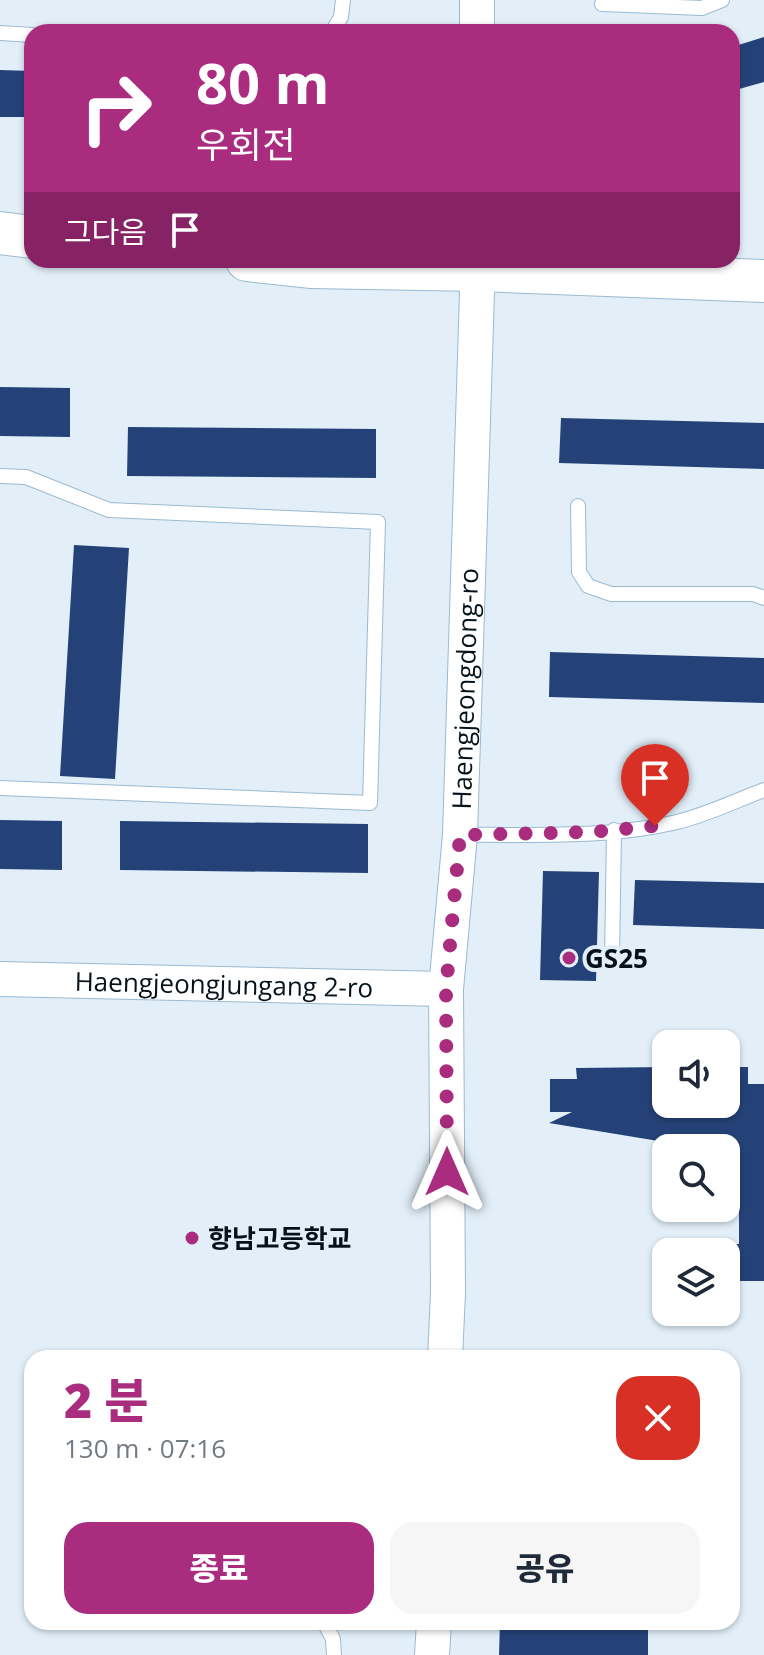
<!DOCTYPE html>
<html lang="ko">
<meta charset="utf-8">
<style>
:root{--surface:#fff;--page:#f6f6f7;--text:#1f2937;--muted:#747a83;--accent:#a92c7e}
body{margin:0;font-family:"Open Sans","Noto Sans KR",sans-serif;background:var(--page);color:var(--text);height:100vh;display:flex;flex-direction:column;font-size:30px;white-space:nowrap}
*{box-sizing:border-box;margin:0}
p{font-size:26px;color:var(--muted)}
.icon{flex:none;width:44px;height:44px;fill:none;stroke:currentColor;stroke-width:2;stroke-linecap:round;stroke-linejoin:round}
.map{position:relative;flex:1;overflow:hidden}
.drawer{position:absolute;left:24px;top:1350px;width:716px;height:280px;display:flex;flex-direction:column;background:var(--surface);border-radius:24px;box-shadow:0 2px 6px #0004}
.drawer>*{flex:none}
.guide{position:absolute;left:24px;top:24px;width:716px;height:244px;border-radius:24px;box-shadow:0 2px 6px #0004;background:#a92c7e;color:#fff;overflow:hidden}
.controls{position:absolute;left:652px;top:1030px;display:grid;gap:16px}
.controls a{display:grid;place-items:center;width:88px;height:88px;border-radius:16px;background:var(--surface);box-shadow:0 2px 6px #0004;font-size:40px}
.pin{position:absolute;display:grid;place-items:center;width:68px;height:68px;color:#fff;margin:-82px -34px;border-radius:50% 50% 50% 0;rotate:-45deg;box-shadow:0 0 8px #0007}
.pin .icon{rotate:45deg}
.me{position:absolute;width:88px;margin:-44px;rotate:0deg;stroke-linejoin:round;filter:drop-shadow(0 0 6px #0008)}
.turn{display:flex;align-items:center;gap:28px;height:168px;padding:0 40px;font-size:36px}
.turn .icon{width:104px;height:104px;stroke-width:2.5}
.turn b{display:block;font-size:56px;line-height:68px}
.then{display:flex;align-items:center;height:76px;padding:0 40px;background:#0003;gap:16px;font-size:30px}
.round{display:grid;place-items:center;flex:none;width:84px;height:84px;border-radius:24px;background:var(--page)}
.head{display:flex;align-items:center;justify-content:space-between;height:136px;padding:0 40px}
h1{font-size:48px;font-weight:800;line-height:60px;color:var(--accent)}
.button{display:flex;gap:16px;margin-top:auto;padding:16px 40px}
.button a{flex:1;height:92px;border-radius:24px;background:var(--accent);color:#fff;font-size:32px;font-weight:800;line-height:92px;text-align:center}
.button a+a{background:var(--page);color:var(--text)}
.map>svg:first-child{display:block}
</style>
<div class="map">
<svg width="764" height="1655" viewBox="0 0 764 1655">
<rect width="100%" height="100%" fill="#e2eff9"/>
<path fill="#254278" d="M764,37V82L732,91V47Z
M0,70L32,71V117H0Z
M0,387L70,388V437L0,436Z
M561,418L764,423V469L559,463Z
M128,427L376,429V478L127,476Z
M74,545L129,548L115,779L60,776Z
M550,652L764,658V703L549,697Z
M0,820L62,821V870L0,869Z
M120,821L368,824V873L120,870Z
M543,871L599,872L596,981L540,980Z
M635,880L764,883V929L633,925Z
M666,1067V1104H726V1067H748V1084H764V1281H726V1252H668V1245L739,1244V1154L726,1152V1148H701L549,1123L572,1112H550V1079H577L576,1068Z
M500,1622H648V1655H499Z"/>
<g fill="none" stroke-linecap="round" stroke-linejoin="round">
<g stroke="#9abad2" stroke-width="16">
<path id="service" d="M602,4L702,8L722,0
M332,32L341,17L343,0
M0,33L32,35
M0,476L26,477L109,510L378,522L370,803L0,788
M578,506L579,572L588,586L611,594H753L764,598
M460,835C531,834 607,839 677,822C706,815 735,801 764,790
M612,960L614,830
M324,1622L333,1639L334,1655"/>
</g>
<g stroke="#9abad2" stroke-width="36">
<g id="tertiary">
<path d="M477,0V32"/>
<path id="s1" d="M0,979L446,989"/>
<path id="s2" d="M445,1358L448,1293L446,989L460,835L478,260"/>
<path d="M432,1655L434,1622"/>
</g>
</g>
<g stroke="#9abad2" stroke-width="44">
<path id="primary" d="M0,233L32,237
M247,260L310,267L478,270L764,281"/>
</g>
<use href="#service" stroke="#fff" stroke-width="14"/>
<use href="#tertiary" stroke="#fff" stroke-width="34"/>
<use href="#primary" stroke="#fff" stroke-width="42"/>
</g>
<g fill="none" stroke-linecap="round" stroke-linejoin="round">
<path stroke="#a92c7e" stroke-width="14" stroke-dasharray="0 25.2" d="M447,1172L446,989L460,835L592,832L655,826"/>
</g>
<g fill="#a92c7e" stroke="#e2eff9" stroke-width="3">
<circle cx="569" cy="958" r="8"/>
<circle cx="192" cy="1238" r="8"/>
</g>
<g text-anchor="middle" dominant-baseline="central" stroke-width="8" stroke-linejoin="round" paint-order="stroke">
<g font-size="26" fill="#06121a" stroke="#e2eff9">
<text stroke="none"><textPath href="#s2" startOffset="670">Haengjeongdong-ro</textPath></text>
<text stroke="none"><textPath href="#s1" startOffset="224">Haengjeongjungang 2-ro</textPath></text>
</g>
<g font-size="26" font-weight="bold" fill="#06121a" stroke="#e2eff9" text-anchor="start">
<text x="585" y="958">GS25</text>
<text x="208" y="1238">향남고등학교</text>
</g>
</g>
</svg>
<div class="controls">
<a><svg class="icon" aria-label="sound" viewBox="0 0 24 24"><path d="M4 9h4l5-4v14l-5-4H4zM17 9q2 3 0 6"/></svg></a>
<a><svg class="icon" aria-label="search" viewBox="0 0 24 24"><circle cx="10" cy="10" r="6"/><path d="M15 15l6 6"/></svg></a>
<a><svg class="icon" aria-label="layers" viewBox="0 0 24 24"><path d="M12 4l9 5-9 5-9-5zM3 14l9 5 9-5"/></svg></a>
</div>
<div class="pin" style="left:655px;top:826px;background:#d93025"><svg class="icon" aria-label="arrive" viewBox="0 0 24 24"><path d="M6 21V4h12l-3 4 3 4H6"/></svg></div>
<svg class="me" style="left:447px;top:1172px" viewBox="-20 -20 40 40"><path d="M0-17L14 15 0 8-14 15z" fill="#a92c7e" stroke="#fff" stroke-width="4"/></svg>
<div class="guide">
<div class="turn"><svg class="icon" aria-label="right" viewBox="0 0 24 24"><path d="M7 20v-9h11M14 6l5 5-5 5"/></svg><div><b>80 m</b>우회전</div></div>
<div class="then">그다음<svg class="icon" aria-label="arrive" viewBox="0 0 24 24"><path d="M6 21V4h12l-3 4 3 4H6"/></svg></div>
</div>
<section class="drawer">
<div class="head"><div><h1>2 분</h1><p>130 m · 07:16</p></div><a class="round" style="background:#d93025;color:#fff"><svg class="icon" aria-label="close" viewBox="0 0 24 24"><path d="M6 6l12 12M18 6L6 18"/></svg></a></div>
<div class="button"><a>종료</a><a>공유</a></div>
</section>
</div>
